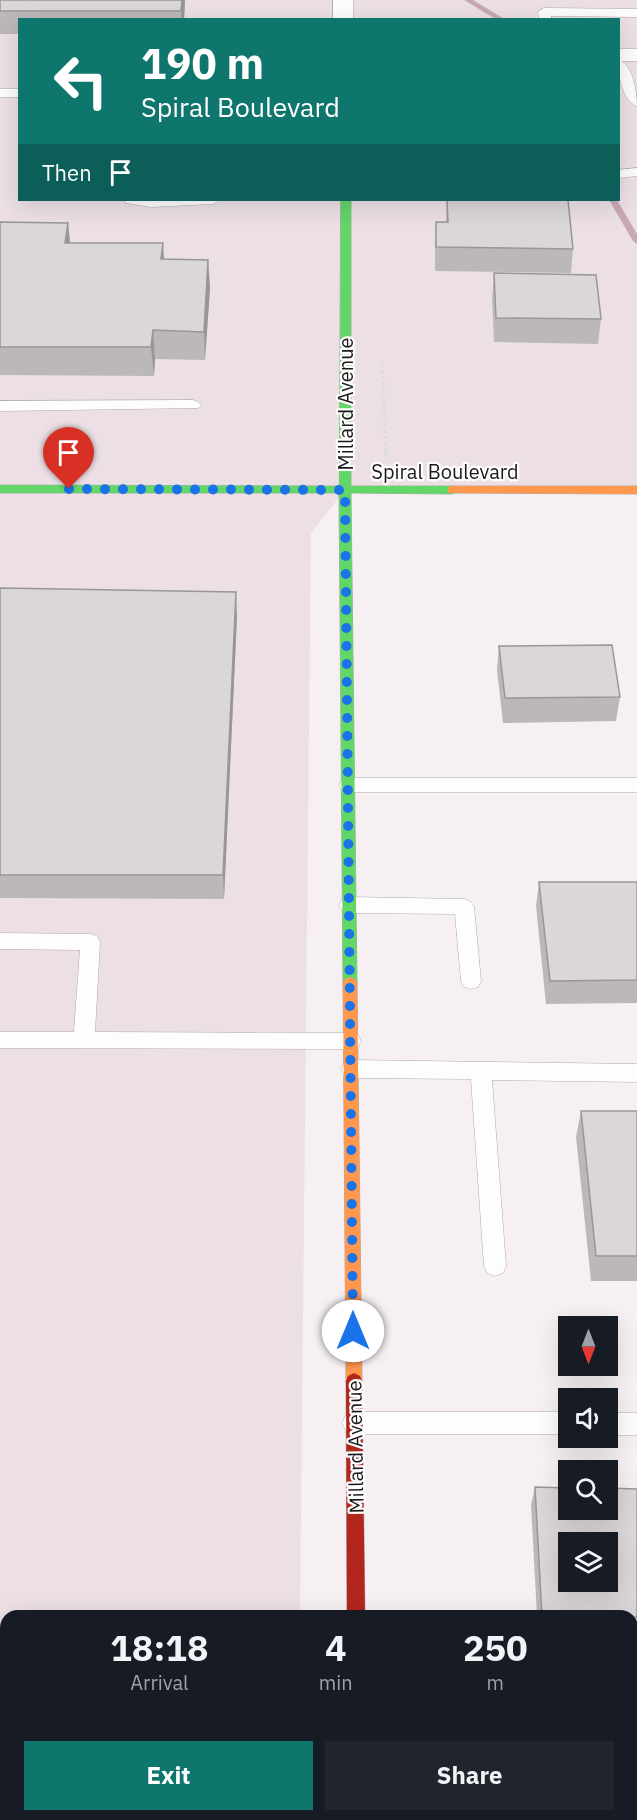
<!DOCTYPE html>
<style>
:root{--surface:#171b24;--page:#20242c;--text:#f1f3f6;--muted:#9ea1a6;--accent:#0f766e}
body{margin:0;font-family:"IBM Plex Sans",sans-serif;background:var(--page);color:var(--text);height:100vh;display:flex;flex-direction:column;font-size:22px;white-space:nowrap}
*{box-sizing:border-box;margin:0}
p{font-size:20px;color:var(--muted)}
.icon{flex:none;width:33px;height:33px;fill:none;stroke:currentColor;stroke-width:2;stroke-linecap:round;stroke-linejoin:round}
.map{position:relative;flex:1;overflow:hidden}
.drawer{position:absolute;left:0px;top:1610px;width:638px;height:212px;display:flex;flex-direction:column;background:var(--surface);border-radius:18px 18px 0 0;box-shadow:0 6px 24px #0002}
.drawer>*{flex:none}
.top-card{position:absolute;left:18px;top:18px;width:602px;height:183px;border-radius:0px;box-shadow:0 6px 24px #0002;background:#0f766e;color:#fff;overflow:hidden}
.needle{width:39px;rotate:180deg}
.controls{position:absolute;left:558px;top:1316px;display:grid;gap:12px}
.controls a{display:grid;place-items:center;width:60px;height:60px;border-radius:0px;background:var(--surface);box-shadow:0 6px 24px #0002;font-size:30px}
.pin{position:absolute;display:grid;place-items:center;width:51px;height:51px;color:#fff;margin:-62px -26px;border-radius:50% 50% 50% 0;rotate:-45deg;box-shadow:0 0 6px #0007}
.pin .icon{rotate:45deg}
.me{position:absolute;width:66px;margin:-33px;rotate:0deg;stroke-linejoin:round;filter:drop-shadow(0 0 4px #0008)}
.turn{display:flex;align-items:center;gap:21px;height:126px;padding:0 24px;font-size:27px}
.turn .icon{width:78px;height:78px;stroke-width:2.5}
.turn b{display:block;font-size:42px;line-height:51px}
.then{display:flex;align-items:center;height:57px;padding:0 24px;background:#0003;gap:12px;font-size:22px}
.eta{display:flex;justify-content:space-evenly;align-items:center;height:102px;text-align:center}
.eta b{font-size:36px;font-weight:700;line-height:42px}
.cta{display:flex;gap:12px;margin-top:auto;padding:12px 24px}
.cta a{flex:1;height:69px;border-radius:0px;background:var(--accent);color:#fff;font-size:24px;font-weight:700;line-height:69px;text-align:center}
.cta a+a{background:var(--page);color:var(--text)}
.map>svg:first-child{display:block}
</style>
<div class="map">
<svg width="637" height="1820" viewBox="0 0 637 1820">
<rect width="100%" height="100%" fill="#f6f0f2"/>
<path fill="#ece0e5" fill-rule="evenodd" d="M0,0H637V490H345L311,533L300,1615L6,1616V1684H0ZM20,20H618V200H20Z"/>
<path fill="#edd6df" d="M632,1677H637V1820H0V1681H6V1815H632Z"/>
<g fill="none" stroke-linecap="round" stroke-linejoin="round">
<path fill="#c9a7b5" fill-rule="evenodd" d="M464,0H473L506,20H497Z
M609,200H617L637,234V244L633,241Z"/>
<g stroke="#aeaaab" stroke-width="1">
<path id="lane" d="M544,8L637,9V17L551,16V20H539L538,12Z
M618,59C633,65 637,92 637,106C622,101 618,73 618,59Z
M0,89H20V97H0Z
M637,168V176L618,178V170Z
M124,200H220L213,204L151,207L126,203Z
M193,400L198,402L201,405L198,408L0,411V401Z
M348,778H637V792H348L341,790L339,785L341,780Z
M349,897L464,899L471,902L474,907L481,981L478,987L471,989L464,987L461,981L455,914L349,913L342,910L339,905L342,900Z
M0,933L90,934L97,936L100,942L95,1032L351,1033L358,1035L361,1041L358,1047L351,1049L0,1048V1032H74L80,950L0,949Z
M351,1060L637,1064V1082L492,1080L506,1266L503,1273L495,1276L487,1273L484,1266L471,1079L351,1078L344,1075L341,1069L344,1063Z
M354,1412H568V1434H354L346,1431L342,1423L346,1415Z
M608,1413H637V1435H608Z
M632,1731H637V1757H632Z"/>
</g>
<g stroke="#aeaaab" stroke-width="1">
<path id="street" d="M333,0H353V20H333Z
M618,49H637V61H618Z"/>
</g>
<g stroke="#aeaaab" stroke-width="1">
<path id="fast" d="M341,200H351V486H452L458,490L452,494L351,493L357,983L355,987H345L343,983L339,493H0V485L339,486Z"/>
</g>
<g stroke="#aeaaab" stroke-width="1">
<path id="slow" d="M452,486H637V494L448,493V487Z
M350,977L355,979L357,983L362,1381L360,1386L354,1389L348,1386L346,1381L343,983L345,979Z"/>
</g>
<g stroke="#aeaaab" stroke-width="1">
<path id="jam" d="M354,1373L360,1376L362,1381L365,1616H347L346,1381L348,1376Z"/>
</g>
<path stroke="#dedcdd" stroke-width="3" stroke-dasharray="3 3" stroke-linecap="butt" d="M382,364L386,454"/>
<path stroke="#dedcdd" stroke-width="4" stroke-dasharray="4.5 4.5" stroke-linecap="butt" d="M386,452V461"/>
<use href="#lane" fill="#fefdfd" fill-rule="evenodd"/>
<use href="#street" fill="#fefdfd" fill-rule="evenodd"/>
<use href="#fast" fill="#63d668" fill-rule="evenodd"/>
<use href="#slow" fill="#ff974d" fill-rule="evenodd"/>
<use href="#jam" fill="#b3261e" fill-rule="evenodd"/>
</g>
<path fill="#bcb8ba" d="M0,0H185L184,20H20V34H0Z
M447,200L573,249L571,273L435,271V246L436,222H446Z
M0,222L68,223L70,243L164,259L208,260L210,288L205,360L155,359L154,376L0,375Z
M494,273L601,319L598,344L494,342L492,298Z
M0,588L237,616L224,899L0,898Z
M499,646L620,697L616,721L503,723L497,670Z
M539,882H637V1003L546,1004L536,906Z
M581,1111H637V1281H591L576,1137Z
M535,1487L637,1489V1634H632V1616H537L531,1505Z"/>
<path fill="#999697" d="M182,0H185L184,20H181Z
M68,223L71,251L65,243Z
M163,243L165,272L161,259Z
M208,260L210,288L205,360L204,332Z
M153,330L155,359L154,376L151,347Z
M236,592L237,616L224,899L223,875Z"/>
<path fill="#dbd6d8" stroke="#999697" stroke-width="1.5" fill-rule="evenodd" d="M0,0H182L181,11H0Z
M447,200H568L573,249L436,247V222H448Z
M0,222L68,223L65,243H163L161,259L208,260L204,332L153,330L151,347H0Z
M494,273L596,275L601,319L496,318Z
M0,588L236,592L223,875H0Z
M612,645L620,697L505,698L499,646Z
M539,882H637V980L550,981Z
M581,1111H637V1256H596Z
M535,1487L568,1488V1509H608V1488L637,1489V1617H632V1616H542ZM568,1542H608V1581H568Z"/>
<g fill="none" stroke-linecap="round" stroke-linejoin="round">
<path stroke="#1a73e8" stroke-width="10" stroke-dasharray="0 18" d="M69,489L345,490L353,1331"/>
</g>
<g text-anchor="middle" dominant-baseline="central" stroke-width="4.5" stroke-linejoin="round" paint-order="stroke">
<g font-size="20" fill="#1c1819" stroke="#fefefe">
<text transform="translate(345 404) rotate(-90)">Millard Avenue</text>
<text x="445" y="471">Spiral Boulevard</text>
<text transform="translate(355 1447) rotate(-91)">Millard Avenue</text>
</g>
</g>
</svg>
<div class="controls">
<a><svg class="needle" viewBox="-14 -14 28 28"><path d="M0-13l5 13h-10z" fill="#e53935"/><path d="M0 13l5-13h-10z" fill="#9ea1a6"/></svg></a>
<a><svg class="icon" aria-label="sound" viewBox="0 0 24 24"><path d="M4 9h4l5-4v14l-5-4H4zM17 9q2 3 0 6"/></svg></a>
<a><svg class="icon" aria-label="search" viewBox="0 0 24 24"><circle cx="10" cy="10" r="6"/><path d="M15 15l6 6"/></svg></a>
<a><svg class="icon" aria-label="layers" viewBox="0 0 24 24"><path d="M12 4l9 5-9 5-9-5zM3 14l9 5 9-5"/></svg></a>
</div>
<div class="pin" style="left:69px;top:489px;background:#d93025"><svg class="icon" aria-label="arrive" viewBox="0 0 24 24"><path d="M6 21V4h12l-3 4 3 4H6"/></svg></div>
<svg class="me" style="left:353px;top:1331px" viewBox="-20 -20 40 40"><circle r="19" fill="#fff"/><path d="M0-13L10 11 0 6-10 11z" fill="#1a73e8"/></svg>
<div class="top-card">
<div class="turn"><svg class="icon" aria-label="left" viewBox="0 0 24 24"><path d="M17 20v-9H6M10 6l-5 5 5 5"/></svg><div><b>190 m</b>Spiral Boulevard</div></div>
<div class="then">Then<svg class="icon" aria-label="arrive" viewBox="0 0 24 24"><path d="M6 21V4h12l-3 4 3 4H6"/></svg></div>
</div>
<section class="drawer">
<div class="eta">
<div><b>18:18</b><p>Arrival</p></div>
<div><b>4</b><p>min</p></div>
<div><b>250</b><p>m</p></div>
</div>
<div class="cta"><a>Exit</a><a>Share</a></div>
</section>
</div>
